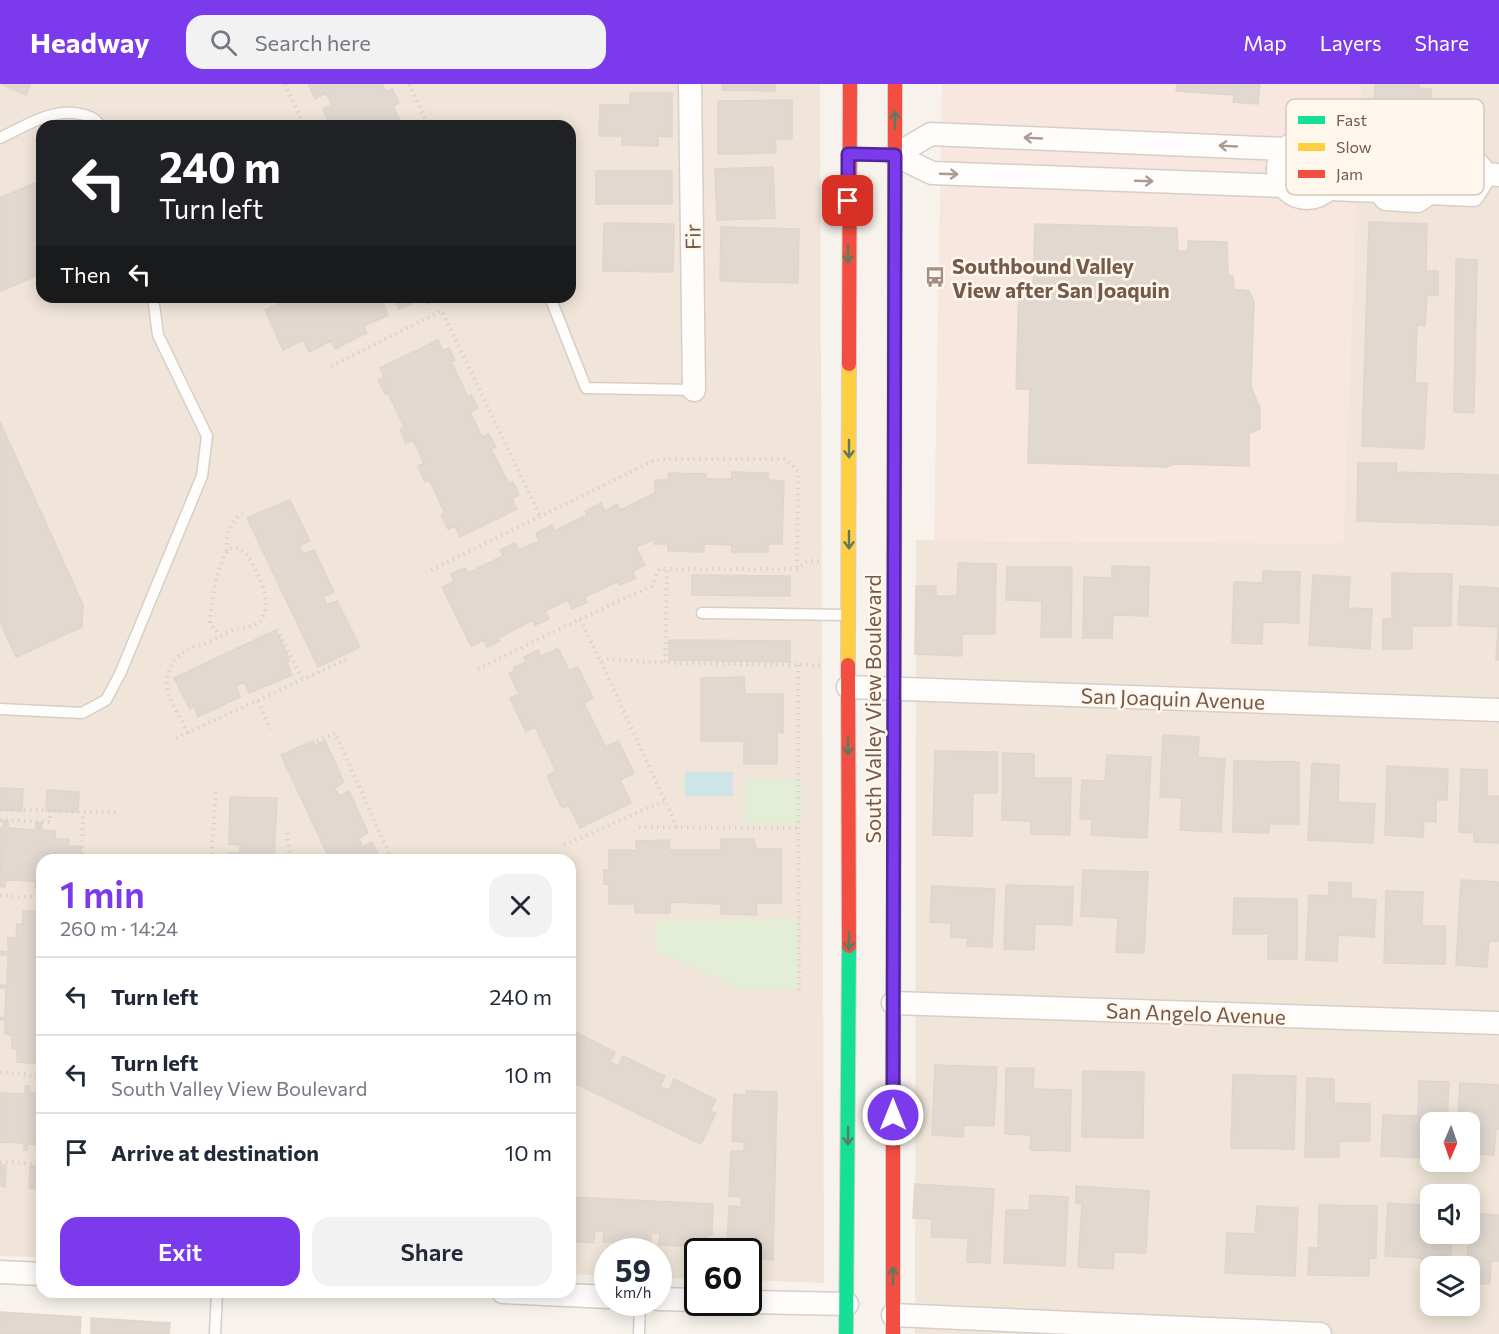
<!DOCTYPE html>
<meta charset="utf-8">
<style>
:root{--surface:#fff;--page:#f2f2f3;--text:#1f2937;--muted:#747a83;--line:#e0e1e3;--accent:#7c3aed}
body{margin:0;font-family:Commissioner,sans-serif;background:var(--page);color:var(--text);height:100vh;display:flex;flex-direction:column;font-size:22px;white-space:nowrap}
*{box-sizing:border-box;margin:0}
p{font-size:20px;color:var(--muted)}
.icon{flex:none;width:33px;height:33px;fill:none;stroke:currentColor;stroke-width:2;stroke-linecap:round;stroke-linejoin:round}
.map{position:relative;flex:1;overflow:hidden}
.details{position:absolute;left:36px;top:770px;width:540px;height:444px;display:flex;flex-direction:column;background:var(--surface);border-radius:18px;box-shadow:0 3px 15px #0003}
.details>*{flex:none}
.top-card{position:absolute;left:36px;top:36px;width:540px;height:183px;border-radius:18px;box-shadow:0 3px 15px #0003;background:#202124;color:#fff;overflow:hidden}
.needle{width:39px;rotate:182deg}
.fabs{position:absolute;left:1420px;top:1028px;display:grid;gap:12px}
.fabs a{display:grid;place-items:center;width:60px;height:60px;border-radius:12px;background:var(--surface);box-shadow:0 3px 15px #0003;font-size:30px}
.speed{position:absolute;left:594px;top:1154px;display:flex;gap:12px;font-size:30px;font-weight:700;text-align:center}
.speed>*{display:grid;place-content:center;width:78px;height:78px;border-radius:50%;background:var(--surface);box-shadow:0 3px 15px #0003;line-height:1}
.speed small{font-size:15px;font-weight:400}
.speed .limit{border:3px solid #111;border-radius:9px;background:#fff;color:#111}
.pin{position:absolute;display:grid;place-items:center;width:51px;height:51px;color:#fff;margin:-26px;border-radius:12px;box-shadow:0 3px 9px #0006}
.me{position:absolute;width:66px;margin:-33px;rotate:0deg;stroke-linejoin:round;filter:drop-shadow(0 0 4px #0008)}
.turn{display:flex;align-items:center;gap:21px;height:126px;padding:0 24px;font-size:27px}
.turn .icon{width:78px;height:78px;stroke-width:2.5}
.turn b{display:block;font-size:42px;line-height:51px}
.then{display:flex;align-items:center;height:57px;padding:0 24px;background:#0003;gap:12px;font-size:22px}
.round{display:grid;place-items:center;flex:none;width:63px;height:63px;border-radius:18px;background:var(--page)}
.head{display:flex;align-items:center;justify-content:space-between;height:102px;padding:0 24px}
h1{font-size:36px;font-weight:600;line-height:45px;color:var(--accent)}
.cta{display:flex;gap:12px;margin-top:auto;padding:12px 24px}
.cta a{flex:1;height:69px;border-radius:18px;background:var(--accent);color:#fff;font-size:24px;font-weight:600;line-height:69px;text-align:center}
.cta a+a{background:var(--page);color:var(--text)}
ul{padding:0;list-style:none}
li{display:flex;align-items:center;gap:18px;height:78px;padding:0 24px;border-top:2px solid var(--line)}
li div{flex:1}
li b{display:block;font-size:22px}
li em{font-style:normal}
header{display:flex;align-items:center;gap:36px;box-sizing:border-box;height:84px;padding:0 30px;background:var(--accent);color:#fff}
header strong{font-size:28px}
nav{display:flex;gap:33px;margin-inline-start:auto;font-size:21px}
.search{width:420px;height:54px;background:var(--page);display:flex;align-items:center;gap:15px;box-sizing:border-box;padding:0 21px;border-radius:18px;color:var(--muted);font-size:22px}
.map>svg:first-child{display:block}
</style>
<header>
<strong>Headway</strong>
<div class="search"><svg class="icon" aria-label="search" viewBox="0 0 24 24"><circle cx="10" cy="10" r="6"/><path d="M15 15l6 6"/></svg>Search here</div>
<nav><a>Map</a><a>Layers</a><a>Share</a></nav>
</header>
<div class="map">
<svg width="1499" height="1250" viewBox="0 0 1499 1250">
<rect width="100%" height="100%" fill="#f7f2eb"/>
<path fill="#f0e5d8" fill-rule="evenodd" d="M0,0H820L824,1199L749,1196L748,1167H698L697,1195L659,1193L658,1167H608L607,1192L570,1190V776H42V1173L0,1172ZM42,42H570V213H42Z
M1361,0H1499V1250H915L916,456L1343,459ZM1431,1038H1470V1077H1431ZM1431,1110H1470V1149H1431ZM1431,1182H1470V1221H1431Z"/>
<path fill="#f7e7df" d="M942,0H1361L1343,459L934,456Z"/>
<path fill="#e4edd6" d="M745,695L802,696L801,740L744,739Z
M797,834L798,906H743L655,867V836Z"/>
<path fill="#cde5e7" d="M685,688H733V712H685Z"/>
<path fill="#e1d8d0" stroke="#e0d5cd" stroke-width="1.5" d="M1,0H31L26,11Z
M308,0H382L386,8L392,5L399,19L393,22L403,42H321L320,40L328,37L323,25L332,21L326,9L315,15Z
M722,0H775V7L722,6Z
M1177,0H1260L1258,20L1233,18L1234,11L1176,7Z
M1375,0H1419V4L1431,5L1430,30L1374,28Z
M630,9H672V53L658,52V62L622,61V52H599L600,21H630Z
M792,16V55H775L776,69L718,70V17Z
M773,83L775,134L717,136L715,85Z
M596,87H672V120H596Z
M42,96V189L0,208V114Z
M1369,138L1427,140L1426,187H1438V211H1427L1425,242L1417,241L1415,299H1427L1424,365L1362,362Z
M604,139L674,140L673,188L603,187Z
M1035,140L1177,144L1178,167H1188V157L1227,158L1228,191L1233,192L1234,205L1249,207L1254,218L1251,303L1260,324V345L1249,349V382L1175,380L1166,383L1028,379L1030,305H1016L1019,206L1033,207Z
M721,143L799,145L798,199L720,197Z
M1456,175L1477,176L1474,329L1454,328Z
M280,213H442L428,220L425,213L399,225L393,213L383,218L388,231L364,242L367,249L335,265L331,257L309,268L303,256L283,266L265,226L283,218Z
M438,256L443,267L449,264L455,276L451,278L468,313L471,311L478,324L470,328L482,353L489,350L496,363L491,365L509,400L513,398L519,411L512,414L517,425L460,453L455,442L448,445L441,431L445,429L429,396L425,398L418,382L424,379L413,356L406,359L400,346L404,343L388,309L385,310L378,296L384,293L380,284Z
M0,338L83,521L82,543L16,573L0,538Z
M1358,379H1397L1396,388L1499,391V441L1357,437Z
M732,388L768,389L769,396L784,397L782,460H768V468H732V461L704,460V468L668,467V460H654V455L636,463L645,481L633,487L636,494L620,501L618,497L585,513L587,518L572,525L568,516L545,527L549,535L535,541L533,536L498,554L500,557L487,563L483,556L471,562L442,503L454,497L451,490L465,484L468,489L503,472L500,466L515,459L519,466L539,457L536,449L552,441L554,447L587,431L585,427L601,419L605,427L617,420L621,426L655,409V396H668L669,389L706,390V395H732Z
M290,416L310,457L299,462L303,470L314,466L334,508L323,513L327,521L337,517L360,563L318,583L247,434Z
M958,479L996,480L995,550H962V572L915,570L916,502H936V512H957Z
M1112,482L1149,483L1148,532L1113,531L1112,554H1083L1084,493L1112,494Z
M1007,483H1072L1071,553H1041L1042,517L1006,516Z
M1263,487L1300,488L1299,539L1263,538L1262,560L1232,559L1234,498L1263,499Z
M1392,489L1452,490L1451,542H1412V565H1383V535H1392Z
M692,491L790,492V512L692,511Z
M1313,491L1350,493L1348,524L1372,525L1370,565L1309,561Z
M1460,502L1499,504V576H1496L1498,543L1458,541Z
M276,546L290,577L287,578L292,591L249,609L244,598L236,602L240,613L198,633L194,622L190,625L174,594Z
M669,556L790,557V578L669,576Z
M558,564L569,587L578,583L593,614L584,619L606,663L618,657L634,689L620,696L631,719L580,744L569,721L562,724L547,692L556,687L535,643L526,648L510,614L519,610L509,589L514,587V584L526,578L524,573L538,566L541,572Z
M744,593L745,610H783V649L777,648V680H744V657H701V594Z
M1163,651L1199,653L1198,673L1225,675L1221,748L1180,746L1182,714L1160,713Z
M313,657L315,661L325,657L344,698L335,704L339,712L349,707L368,749L359,754L362,763L372,758L381,776H330L281,671Z
M935,667L997,668V709H973L972,752L933,751Z
M1003,669L1034,670V694H1071L1070,751L1031,750V737L1002,736Z
M1107,671L1151,673L1147,754L1091,751L1092,735H1080L1082,696L1105,697Z
M1234,677L1299,678V740H1269V749L1233,748Z
M1312,679L1339,681L1338,718L1375,720L1373,759L1308,756Z
M1387,682L1448,685L1447,716H1436V738L1424,737L1423,753L1385,751Z
M1461,685L1487,686V712H1499V759L1474,758V749L1459,748Z
M0,704L23,705L22,727L0,726Z
M47,706L79,708L78,728L46,727Z
M230,713L277,714L274,776H228V769H240V761L229,760Z
M3,737H8V744L36,746V739H42L41,746L56,747L55,755H69L68,762H81L80,776H42V798H39L38,804H35V797L6,796L5,803H1L0,744H3Z
M721,755H754L756,765H781V819H756L757,831L721,830V820L670,818V829H635V820H609V800H604V786H609V766H636V757L669,756V766H721Z
M1083,786L1148,788L1144,869L1116,868L1118,834L1081,832Z
M1461,796L1499,798V857H1489L1487,883L1456,881Z
M1329,798L1351,799V814L1376,816L1374,853L1338,851L1337,877L1306,876L1309,811L1329,812Z
M1006,801L1073,803L1072,841L1035,840L1034,866L1004,865Z
M932,802L995,805L992,863L967,862L968,854L951,853V839L930,838Z
M1386,807L1423,808L1422,842H1445V880L1384,879Z
M1234,814L1297,815V875H1268V850H1233Z
M23,827H42V980L17,978V965H12V951L5,950V936H0V933L5,934L6,904H0V901H7L8,871H1V867L8,868V853L16,854L17,840H23Z
M573,947L615,968L610,978L618,982L623,972L665,992L660,1003L669,1006L674,995L716,1016L710,1027L716,1029L701,1060L570,997V954Z
M935,981L997,983L994,1042L964,1041L963,1053L932,1051Z
M1006,984H1034L1033,1005L1071,1006L1070,1067L1030,1066L1031,1051L1005,1050Z
M1083,987L1144,988L1143,1054L1082,1053Z
M1233,991L1296,992L1294,1065L1231,1064Z
M1307,994L1334,995V1019L1370,1020V1057H1339V1073H1305Z
M1419,997L1449,998L1447,1038H1431L1430,1074L1381,1072L1383,1031L1418,1032Z
M1460,999L1499,1001V1045H1496L1494,1071L1470,1070V1038H1458Z
M25,1002H30V1009L42,1010V1060H28L27,1066H24V1059L0,1058V1009L25,1010Z
M747,1007L777,1008L773,1176L748,1174V1167H727L729,1122L741,1123L742,1113L729,1112L731,1067H744V1058L732,1057L734,1010L746,1011Z
M0,1081H6L5,1103L0,1102Z
M30,1082H42V1104H29Z
M915,1100L994,1105L990,1179L967,1178L968,1154L931,1153L932,1135L913,1134Z
M1076,1102L1149,1107L1146,1169L1114,1168L1113,1185L1078,1183L1082,1120L1076,1119Z
M1030,1111L1068,1113L1065,1182L1004,1179L1006,1126H1029Z
M570,1113L713,1120L712,1151H707L706,1163L659,1161L660,1149H651L650,1161L603,1158L604,1147H595L594,1159L570,1157Z
M1388,1119L1420,1121L1419,1135L1431,1136V1149H1452L1450,1182H1431V1198L1421,1197L1422,1174L1385,1172Z
M1319,1121L1377,1122L1376,1174L1369,1175V1192L1308,1191L1309,1164H1318Z
M1257,1122L1298,1124L1295,1192L1225,1189L1227,1149L1255,1150Z
M1470,1129L1499,1131V1177H1491L1490,1200L1470,1199V1182H1467Z
M0,1228L81,1233L80,1250H0Z
M91,1234L170,1239L169,1250H91Z"/>
<g fill="none" stroke-linecap="round" stroke-linejoin="round">
<g stroke="#d6cec8" stroke-width="13">
<path id="lane" d="M0,54C28,41 54,22 85,31C92,33 97,36 100,42
M1429,109L1431,71
M550,213L586,304L694,306
M702,529L845,531
M0,625L82,629L106,616L120,590L202,392L207,352L158,251L153,213
M215,1250L217,1208
M639,1250L640,1218"/>
</g>
<g stroke="#d6cec8" stroke-width="25">
<path id="street" d="M690,0L694,306
M1278 85a29 29 0 1 1 58 0a29 29 0 1 1-58 0Z
M1330,68L1471,72L1486,90L1499,91
M895,71L931,50L1286,65
M895,71L932,89L1285,102
M1328,105L1379,107L1388,100L1420,101L1429,109
M1379,107L1386,115L1418,117L1429,109L1473,111L1486,90
M848,603L1499,626
M893,919L1499,939
M0,1188L42,1190
M503,1208L608,1213
M658,1215L698,1216
M748,1218L847,1220
M893,1231L1320,1250"/>
</g>
<g stroke="#d8cfca" stroke-width="16">
<path id="fast" d="M894,498L895,81
M893,1020L894,751
M846,1250L849,862"/>
</g>
<g stroke="#d8cfca" stroke-width="16">
<path id="slow" d="M848,581L849,280"/>
</g>
<g stroke="#d8cfca" stroke-width="16">
<path id="jam" d="M895,81V0
M849,280L850,0
M848,581L849,862
M894,751V498
M893,1250V1020"/>
</g>
<path stroke="#dad2ce" stroke-width="4" stroke-dasharray="1.5 4.5" stroke-linecap="butt" d="M285,0L304,42
M409,0L429,42
M331,282L442,227L540,432
M227,467C225,450 230,440 242,429
M431,486L655,376L666,375H786L798,388L797,485
M580,535L652,502L659,485H667
M277,545L303,596
M601,578L677,743
M798,581L799,911
M820,581L665,579L667,485H797L807,477H821
M478,585L580,535L601,578L608,575L665,579
M258,617L270,645
M188,649C182,636 172,622 168,608C166,603 167,595 168,590C176,565 191,565 213,556C220,553 226,549 233,546C244,542 255,545 262,535C265,529 266,523 266,517C266,505 248,458 232,464C218,469 210,525 210,540L221,552
M176,654L347,575
M317,657L335,649L392,776
M0,725L118,729
M0,736L50,738V727
M639,743L798,744
M287,749L290,776
M564,761L664,717
M82,776L83,728
M211,776L216,705
M0,811L16,813H42
M0,988L24,990L42,995
M0,1078L42,1080"/>
<use href="#lane" stroke="#fefdfc" stroke-width="10"/>
<use href="#street" stroke="#fefdfc" stroke-width="22"/>
<use href="#fast" stroke="#16e098" stroke-width="14"/>
<use href="#slow" stroke="#ffcf43" stroke-width="14"/>
<use href="#jam" stroke="#f24e42" stroke-width="14"/>
</g>
<defs><path id="oneway-shaft" d="M-6 0H5M1.5-3L5.5 0L1.5 3" fill="none" stroke-width="1.6" stroke-linecap="round" stroke-linejoin="round" transform="scale(1.5)"/></defs>
<g stroke="#5d7b5e">
<use href="#oneway-shaft" transform="translate(895 36) rotate(-89)"/>
<use href="#oneway-shaft" transform="translate(848 170) rotate(90)"/>
<use href="#oneway-shaft" transform="translate(849 365) rotate(90)"/>
<use href="#oneway-shaft" transform="translate(849 456) rotate(90)"/>
<use href="#oneway-shaft" transform="translate(848 662) rotate(90)"/>
<use href="#oneway-shaft" transform="translate(849 857) rotate(90)"/>
<use href="#oneway-shaft" transform="translate(848 1052) rotate(91)"/>
<use href="#oneway-shaft" transform="translate(893 1192) rotate(-90)"/>
</g>
<g stroke="#ac9b92">
<use href="#oneway-shaft" transform="translate(1033 54) rotate(-177)"/>
<use href="#oneway-shaft" transform="translate(1228 62) rotate(-177)"/>
<use href="#oneway-shaft" transform="translate(949 90) rotate(2)"/>
<use href="#oneway-shaft" transform="translate(1144 97) rotate(2)"/>
</g>
<g fill="none" stroke-linecap="round" stroke-linejoin="round">
<g stroke="#51269a" stroke-width="15">
<path id="route" d="M848,117V70L895,71L893,1031"/>
</g>
<use href="#route" stroke="#7c3aed" stroke-width="10"/>
</g>
<defs>
<g id="bus-bare" transform="scale(1.62)"><path d="M-5-6H5V4H4V6H2V4H-2V6H-4V4H-5ZM-3.5-4V0h7V-4ZM-3.5 1.2v1.5H-2V1.2ZM2 1.2v1.5H3.5V1.2Z" fill="#a28f83" stroke="#fff7ec" stroke-width="2.5" paint-order="stroke"/></g>
</defs>
<g fill-rule="evenodd">
<use href="#bus-bare" x="935" y="193"/>
</g>
<g text-anchor="middle" dominant-baseline="central" stroke-width="5" stroke-linejoin="round" paint-order="stroke">
<g font-size="21" fill="#75594b" stroke="#fff7ec">
<text transform="translate(692 153) rotate(-91)">Fir</text>
<text transform="translate(1173 614) rotate(2)">San Joaquin Avenue</text>
<text transform="translate(872 625) rotate(-90)">South Valley View Boulevard</text>
<text transform="translate(1196 929) rotate(2)">San Angelo Avenue</text>
</g>
<g font-size="21" font-weight="bold" fill="#75594b" stroke="#fff7ec" text-anchor="start">
<text x="952" y="181">Southbound Valley<tspan x="952" dy="24">View after San Joaquin</tspan></text>
</g>
</g>
<rect x="1286" y="15" width="198" height="96" rx="9" fill="#fff7ec" stroke="#d6c8bc" stroke-width="1.5"/>
<rect x="1298" y="32" width="27" height="8" fill="#16e098"/>
<rect x="1298" y="59" width="27" height="8" fill="#ffcf43"/>
<rect x="1298" y="86" width="27" height="8" fill="#f24e42"/>
<g font-size="16" fill="#75594b">
<text x="1336" y="42">Fast</text>
<text x="1336" y="69">Slow</text>
<text x="1336" y="96">Jam</text>
</g>
</svg>
<div class="fabs">
<a><svg class="needle" viewBox="-14 -14 28 28"><path d="M0-13l5 13h-10z" fill="#e53935"/><path d="M0 13l5-13h-10z" fill="#747a83"/></svg></a>
<a><svg class="icon" aria-label="sound" viewBox="0 0 24 24"><path d="M4 9h4l5-4v14l-5-4H4zM17 9q2 3 0 6"/></svg></a>
<a><svg class="icon" aria-label="layers" viewBox="0 0 24 24"><path d="M12 4l9 5-9 5-9-5zM3 14l9 5 9-5"/></svg></a>
</div>
<div class="speed"><div>59<small>km/h</small></div><div class="limit">60</div></div>
<div class="pin" style="left:848px;top:117px;background:#d93025"><svg class="icon" aria-label="arrive" viewBox="0 0 24 24"><path d="M6 21V4h12l-3 4 3 4H6"/></svg></div>
<svg class="me" style="left:893px;top:1031px" viewBox="-20 -20 40 40"><circle r="17" fill="#7c3aed" stroke="#fff" stroke-width="3"/><path d="M0-11L8 9 0 5-8 9z" fill="#fff"/></svg>
<div class="top-card">
<div class="turn"><svg class="icon" aria-label="left" viewBox="0 0 24 24"><path d="M17 20v-9H6M10 6l-5 5 5 5"/></svg><div><b>240 m</b>Turn left</div></div>
<div class="then">Then<svg class="icon" aria-label="left" viewBox="0 0 24 24"><path d="M17 20v-9H6M10 6l-5 5 5 5"/></svg></div>
</div>
<section class="details">
<div class="head"><div><h1>1 min</h1><p>260 m · 14:24</p></div><a class="round"><svg class="icon" aria-label="close" viewBox="0 0 24 24"><path d="M6 6l12 12M18 6L6 18"/></svg></a></div>
<ul>
<li><svg class="icon" aria-label="left" viewBox="0 0 24 24"><path d="M17 20v-9H6M10 6l-5 5 5 5"/></svg><div><b>Turn left</b></div><em>240 m</em></li>
<li><svg class="icon" aria-label="left" viewBox="0 0 24 24"><path d="M17 20v-9H6M10 6l-5 5 5 5"/></svg><div><b>Turn left</b><p>South Valley View Boulevard</p></div><em>10 m</em></li>
<li><svg class="icon" aria-label="arrive" viewBox="0 0 24 24"><path d="M6 21V4h12l-3 4 3 4H6"/></svg><div><b>Arrive at destination</b></div><em>10 m</em></li>
</ul>
<div class="cta"><a>Exit</a><a>Share</a></div>
</section>
</div>
